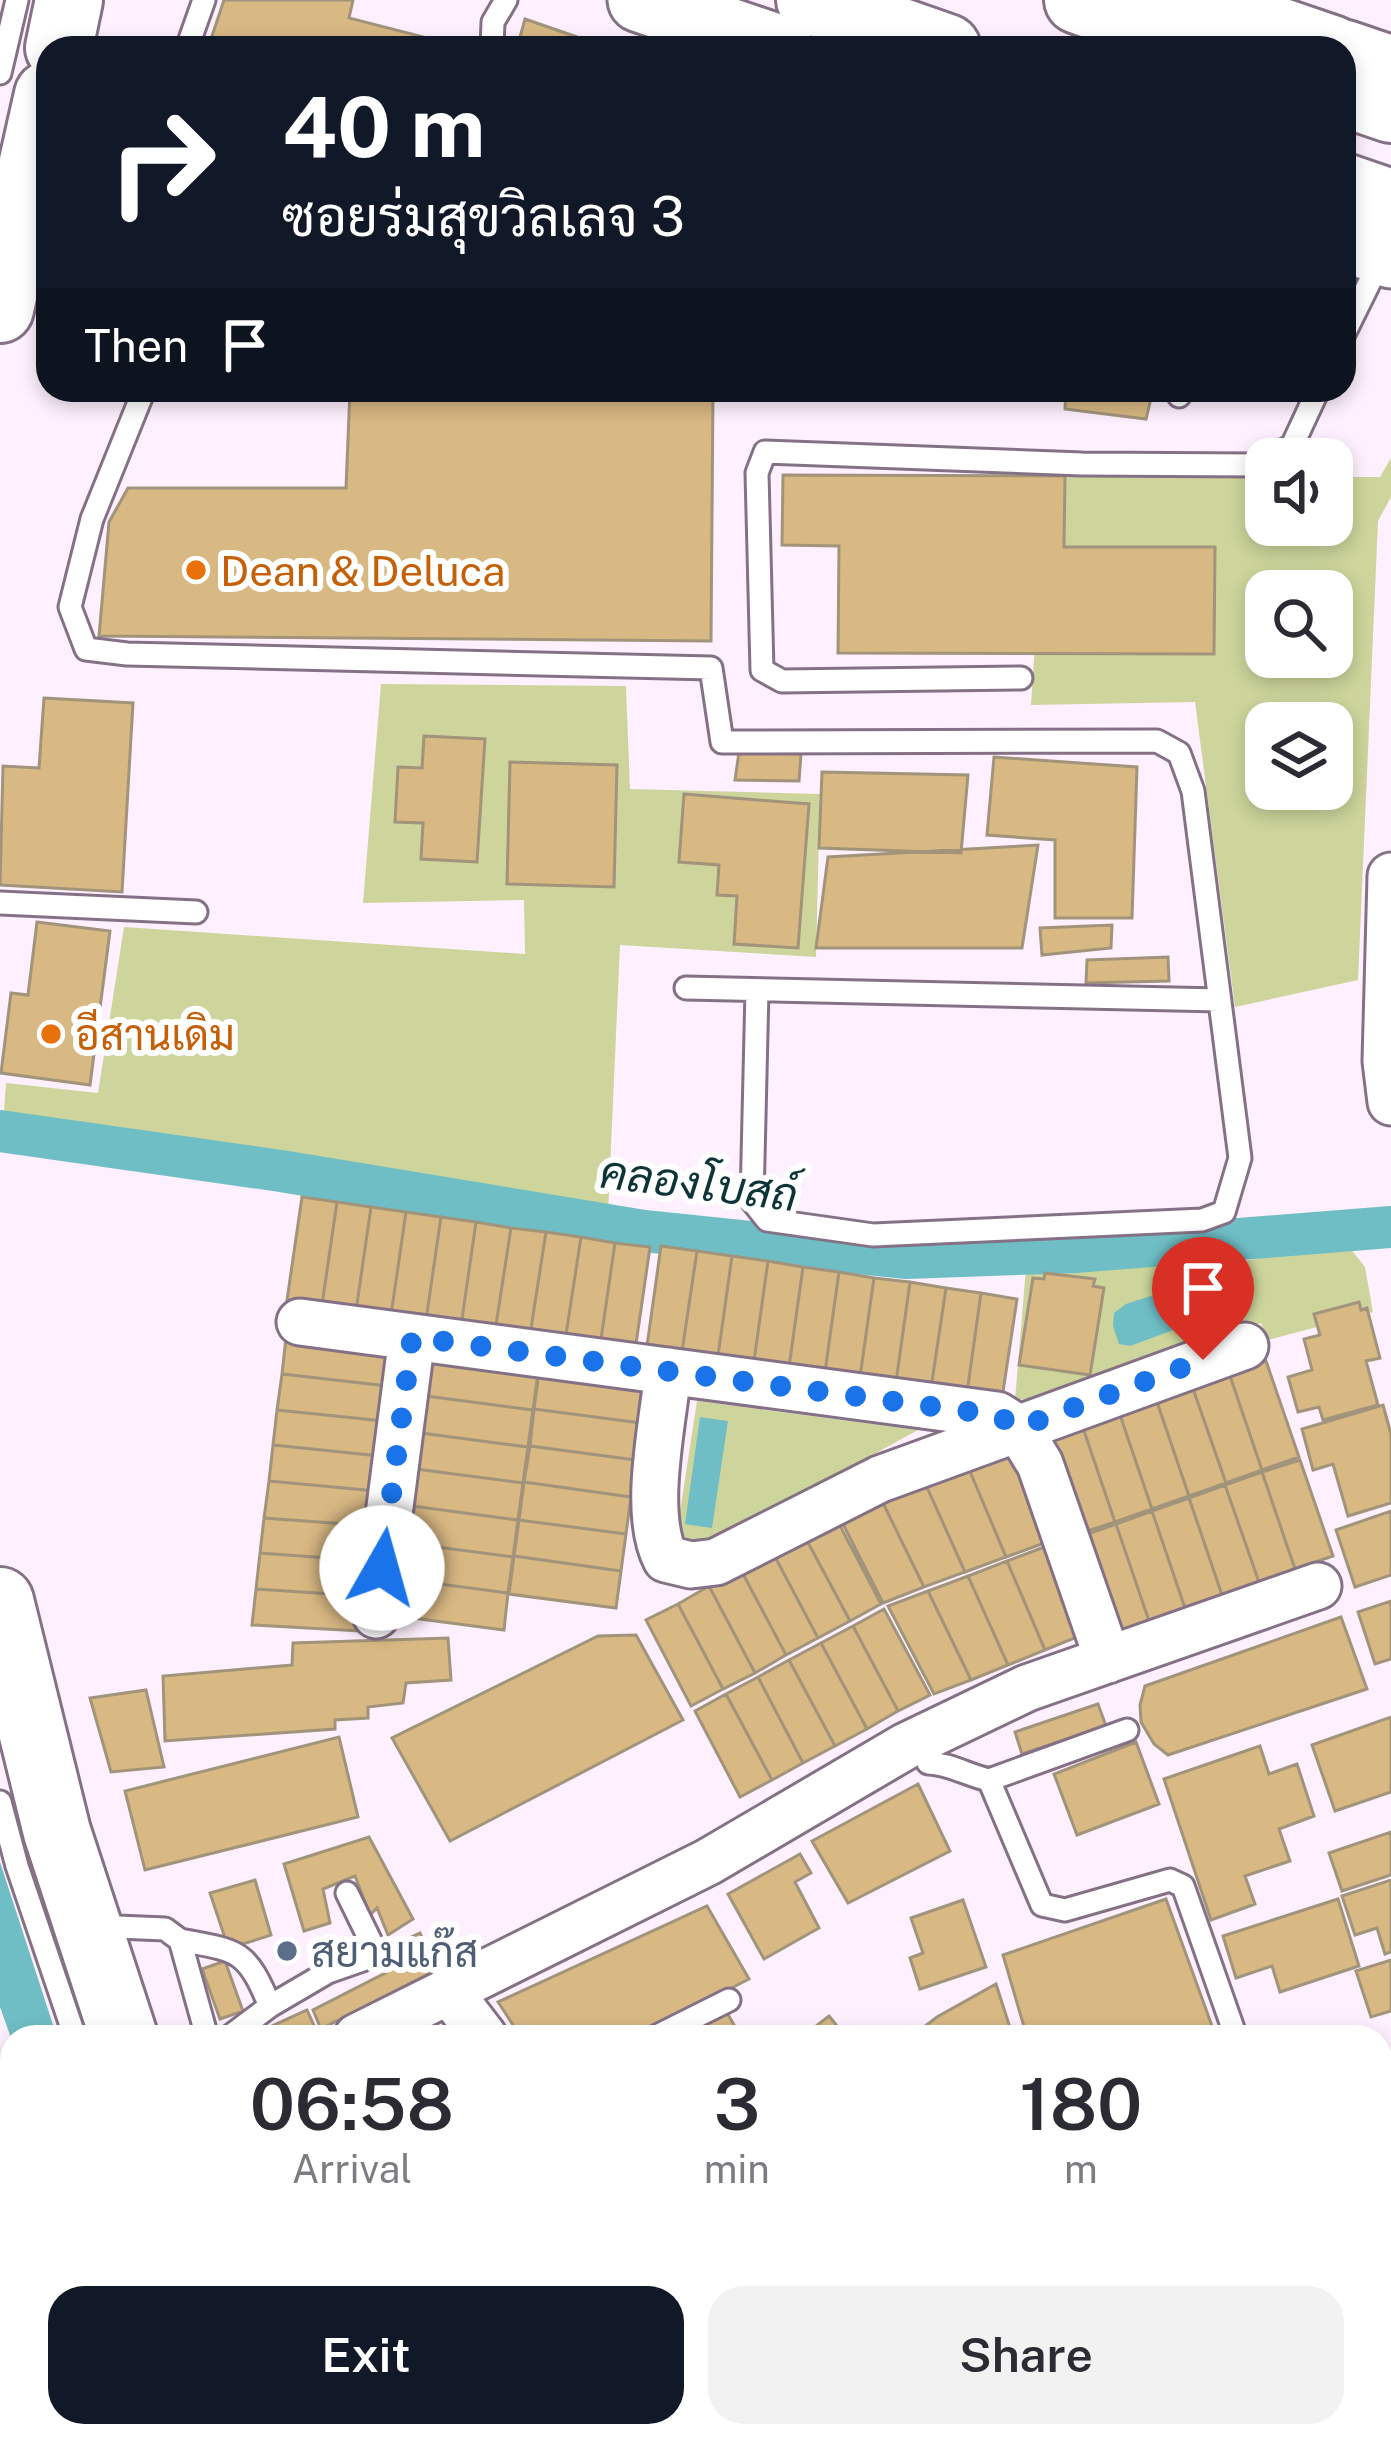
<!DOCTYPE html>
<meta charset="utf-8">
<style>
:root{--surface:#fff;--page:#f2f2f3;--text:#2b2b33;--muted:#7c7c81;--accent:#111827}
body{margin:0;font-family:"Public Sans",Sarabun,sans-serif;background:var(--page);color:var(--text);height:100vh;display:flex;flex-direction:column;font-size:45px;white-space:nowrap}
*{box-sizing:border-box;margin:0}
p{font-size:39px;color:var(--muted)}
.icon{flex:none;width:66px;height:66px;fill:none;stroke:currentColor;stroke-width:2;stroke-linecap:round;stroke-linejoin:round}
.map{position:relative;flex:1;overflow:hidden}
.sheet{position:absolute;left:0px;top:2025px;width:1392px;height:423px;display:flex;flex-direction:column;background:var(--surface);border-radius:36px 36px 0 0;box-shadow:0 6px 18px #0003}
.sheet>*{flex:none}
.top-card{position:absolute;left:36px;top:36px;width:1320px;height:366px;border-radius:36px;box-shadow:0 6px 18px #0003;background:#111827;color:#fff;overflow:hidden}
.tools{position:absolute;left:1245px;top:438px;display:grid;gap:24px}
.tools a{display:grid;place-items:center;width:108px;height:108px;border-radius:24px;background:var(--surface);box-shadow:0 6px 18px #0003;font-size:60px}
.pin{position:absolute;display:grid;place-items:center;width:102px;height:102px;color:#fff;margin:-123px -51px;border-radius:50% 50% 50% 0;rotate:-45deg;box-shadow:0 0 12px #0007}
.pin .icon{rotate:45deg}
.me{position:absolute;width:132px;margin:-66px;rotate:7deg;stroke-linejoin:round;filter:drop-shadow(0 0 9px #0008)}
.turn{display:flex;align-items:center;gap:42px;height:252px;padding:0 48px;font-size:54px}
.turn .icon{width:156px;height:156px;stroke-width:2.5}
.turn b{display:block;font-size:84px;line-height:102px}
.then{display:flex;align-items:center;height:114px;padding:0 48px;background:#0003;gap:24px;font-size:45px}
.eta{display:flex;justify-content:space-evenly;align-items:center;height:204px;text-align:center}
.eta b{font-size:72px;font-weight:600;line-height:84px}
.button{display:flex;gap:24px;margin-top:auto;padding:24px 48px}
.button a{flex:1;height:138px;border-radius:36px;background:var(--accent);color:#fff;font-size:48px;font-weight:600;line-height:138px;text-align:center}
.button a+a{background:var(--page);color:var(--text)}
.map>svg:first-child{display:block}
</style>
<div class="map">
<svg width="1391" height="2446" viewBox="0 0 1391 2446">
<rect width="100%" height="100%" fill="#fef0fe"/>
<path fill="#cdd59c" fill-rule="evenodd" d="M1391,458V497L1378,521L1358,980L1235,1007L1195,702L1031,705L1046,475L1266,477V525H1332V477H1380ZM1266,591H1332V657H1266ZM1266,723H1332V789H1266Z
M381,684L626,686L630,789L820,794L816,957L620,945L608,1214L4,1112L6,1083L98,1093L124,927L525,954L524,900L363,903Z
M1346,1243L1365,1267L1373,1312L1268,1340L1261,1323L1078,1394L1015,1400L1026,1268L1243,1261Z
M697,1401L918,1430L725,1536L696,1545L677,1531Z"/>
<path fill="#6fbec5" d="M1204,1279L1214,1283L1219,1308L1214,1315L1130,1346L1119,1344L1113,1326L1114,1313L1126,1304Z
M700,1417L728,1421L712,1528L685,1524Z
M0,1862L57,2037H12V2041L0,2007Z"/>
<g fill="none" stroke-linecap="round" stroke-linejoin="round">
<path stroke="#6fbec5" stroke-width="42" d="M0,1131L281,1171L644,1231L907,1258L1075,1252L1391,1227
M1380,2298L1391,2295
M1118,2446L1123,2436"/>
</g>
<path fill="#d8b883" stroke="#a2937b" stroke-width="3" d="M224,0H353L349,18L443,42L442,48H208Z
M525,19L609,48H517Z
M350,390H713L711,641L99,636L109,522L128,488H346Z
M1066,390H1153L1146,419L1065,409Z
M783,475L1065,476L1064,547H1215L1214,654L838,653L839,546L782,545Z
M44,698L133,703L122,892L0,885L3,766L39,768Z
M424,736L485,739L477,862L421,859L423,823L395,822L398,767L422,768Z
M739,752L801,754L799,781L735,780Z
M994,757L1137,767L1132,918H1055V840L987,835Z
M510,762L617,765L614,887L507,884Z
M822,772L968,775L961,853L819,848Z
M684,794L809,804L798,948L734,944L737,896L717,895L719,865L679,862Z
M1038,845L1022,948H816L828,857Z
M37,922L110,931L90,1085L1,1073L11,993L28,995Z
M1112,925L1111,948L1042,955L1040,928Z
M1168,957L1169,981L1086,983L1087,960Z
M302,1197L337,1202L322,1305L287,1300Z
M337,1202L371,1207L356,1311L322,1305Z
M371,1207L406,1212L391,1315L356,1311Z
M406,1212L441,1217L426,1320L391,1315Z
M441,1217L476,1222L461,1326L426,1320Z
M476,1222L511,1228L495,1331L461,1326Z
M511,1228L546,1232L530,1335L495,1331Z
M546,1232L581,1237L565,1341L530,1335Z
M581,1237L615,1243L600,1346L565,1341Z
M615,1243L650,1247L635,1351L600,1346Z
M661,1246L697,1251L681,1358L646,1353Z
M697,1251L732,1256L717,1363L681,1358Z
M732,1256L768,1261L753,1368L717,1363Z
M768,1261L803,1267L788,1374L753,1368Z
M803,1267L839,1272L824,1379L788,1374Z
M839,1272L874,1278L859,1384L824,1379Z
M1045,1273L1095,1279L1093,1286L1104,1288L1090,1375L1019,1365L1033,1278L1044,1279Z
M874,1278L910,1282L895,1389L859,1384Z
M910,1282L946,1288L930,1395L895,1389Z
M946,1288L981,1293L966,1400L930,1395Z
M981,1293L1017,1299L1001,1405L966,1400Z
M1359,1302L1361,1310L1367,1308L1380,1358L1366,1361L1378,1405L1323,1420L1319,1407L1298,1412L1288,1377L1312,1370L1304,1339L1320,1335L1314,1314Z
M286,1338L393,1351L388,1386L282,1374Z
M431,1360L538,1373L533,1410L426,1396Z
M1266,1361L1299,1457L1262,1470L1229,1373Z
M539,1372L646,1386L641,1423L534,1409Z
M1229,1373L1262,1470L1226,1483L1192,1386Z
M282,1374L388,1386L384,1421L277,1410Z
M1192,1386L1226,1483L1189,1496L1156,1399Z
M426,1396L533,1410L528,1447L421,1433Z
M1156,1399L1189,1496L1152,1509L1119,1412Z
M1383,1405L1391,1434V1503L1348,1516L1333,1464L1313,1470L1302,1429Z
M534,1409L641,1423L636,1460L530,1446Z
M277,1410L384,1421L380,1456L273,1445Z
M1119,1412L1152,1509L1115,1522L1082,1425Z
M1082,1425L1115,1522L1078,1534L1045,1437Z
M421,1433L528,1447L523,1483L416,1469Z
M273,1445L380,1456L376,1491L269,1481Z
M530,1446L636,1460L631,1497L524,1482Z
M1013,1454L1047,1542L1006,1557L969,1469Z
M1300,1460L1333,1556L1295,1569L1262,1472Z
M416,1469L523,1483L518,1520L412,1506Z
M969,1469L1006,1557L965,1572L926,1485Z
M1262,1472L1295,1569L1259,1582L1225,1485Z
M269,1481L376,1491L372,1526L264,1518Z
M524,1482L631,1497L626,1534L519,1520Z
M926,1485L965,1572L924,1587L882,1501Z
M1225,1485L1259,1582L1222,1595L1189,1498Z
M1189,1498L1222,1595L1185,1608L1152,1511Z
M882,1501L924,1587L883,1603L839,1516Z
M412,1506L518,1520L513,1557L406,1543Z
M1152,1511L1185,1608L1149,1621L1116,1524Z
M1391,1511V1575L1355,1587L1336,1530Z
M264,1518L372,1526L368,1561L260,1553Z
M836,1518L881,1604L850,1621L804,1535Z
M519,1520L626,1534L621,1571L514,1556Z
M1116,1524L1149,1621L1112,1633L1079,1537Z
M804,1535L850,1621L818,1638L773,1553Z
M406,1543L513,1557L508,1593L402,1579Z
M1047,1546L1082,1635L1045,1650L1007,1561Z
M260,1553L368,1561L363,1596L256,1589Z
M773,1553L818,1638L786,1655L741,1570Z
M514,1556L621,1571L616,1608L509,1594Z
M1007,1561L1045,1650L1008,1665L968,1576Z
M741,1570L786,1655L755,1673L709,1586Z
M968,1576L1008,1665L971,1680L928,1591Z
M402,1579L508,1593L504,1630L397,1616Z
M709,1586L755,1673L723,1689L678,1604Z
M256,1589L363,1596L359,1631L252,1625Z
M928,1591L971,1680L934,1694L888,1606Z
M1391,1601V1659L1375,1664L1358,1612Z
M678,1604L723,1689L691,1706L646,1620Z
M884,1609L930,1695L898,1711L853,1626Z
M1341,1617L1367,1689L1168,1755L1154,1744L1141,1722L1140,1705L1145,1686Z
M853,1626L898,1711L867,1729L821,1643Z
M636,1635L683,1720L450,1841L392,1738L598,1636Z
M448,1638L451,1680L406,1683L403,1703L368,1707V1718L335,1720V1729L165,1741L163,1676L292,1665L293,1643Z
M821,1643L867,1729L835,1746L789,1660Z
M789,1660L835,1746L803,1763L758,1677Z
M758,1677L803,1763L772,1780L726,1694Z
M146,1690L164,1767L111,1772L90,1698Z
M726,1694L772,1780L740,1797L695,1711Z
M1098,1704L1106,1726L1022,1754L1015,1732Z
M1391,1717V1792L1335,1811L1312,1745Z
M339,1737L358,1817L145,1870L125,1791Z
M1136,1742L1159,1804L1077,1835L1054,1774Z
M1260,1746L1269,1774L1297,1764L1314,1816L1279,1829L1290,1861L1245,1876L1255,1904L1211,1920L1164,1779Z
M918,1784L950,1851L848,1903L812,1841Z
M1391,1832V1875L1342,1891L1329,1853Z
M369,1837L413,1919L388,1935L377,1908L370,1915L355,1876L323,1889L330,1923L304,1931L284,1864Z
M800,1854L811,1873L795,1882L819,1928L764,1959L728,1894Z
M255,1880L271,1935L243,1944L225,1938L210,1893Z
M1391,1880V1952L1385,1954L1377,1928L1355,1935L1342,1896Z
M1166,1899L1216,2037H1027L1003,1955Z
M1338,1899L1359,1966L1280,1992L1272,1966L1236,1978L1223,1936Z
M963,1900L986,1967L920,1989L910,1958L923,1953L911,1918Z
M707,1906L749,1979L637,2037H521L498,2002Z
M420,1933L436,1970L321,2029L313,2010L393,1969L383,1950Z
M1391,1960V2011L1371,2017L1356,1971Z
M225,1961L243,2011L220,2019L202,1969Z
M996,1984L1013,2037H911L937,2017Z
M307,2010L316,2030L300,2037H248Z
M726,2011L741,2037H677Z
M829,2016L846,2037H802Z
M1391,2129V2168L1380,2172V2133Z
M1391,2173V2210L1380,2214V2176Z
M1391,2213V2268L1380,2272V2218Z
M1380,2359L1391,2376V2446H1326L1321,2436H1380Z
M494,2436H683L662,2446H475Z
M688,2436H752L758,2446H669Z
M790,2436H1087L1094,2446H798Z
M1151,2436H1239L1240,2437L1230,2446H1162Z"/>
<g fill="none" stroke-linecap="round" stroke-linejoin="round">
<g stroke="#857185" stroke-width="27">
<path id="lane" d="M187,48L204,0
M492,48L493,22L506,0
M0,73L17,0
M1344,334L1381,259
M144,390L92,519L70,607L86,649L127,654L711,668L722,742L1157,741L1179,753L1193,791L1240,1158L1224,1212L1202,1220L873,1235L767,1220L752,1201L757,990
M1179,396L1180,390
M1267,459L1292,446L1318,390
M1021,678L782,681L762,670L757,473L765,452L1082,464L1256,465L1266,459
M0,903L196,912
M686,988L1220,1000
M928,1763C951,1764 967,1775 989,1780L1127,1730
M989,1780L1042,1905L1065,1910L1170,1880L1183,1886L1236,2037
M0,1802L17,1866L75,2037
M94,1926L165,1929L180,1940L207,2037
M180,1940C239,1951 246,1949 270,2006L229,2037
M270,2006L328,1972L368,1958L371,1942L347,1893
M655,2037L729,2000
M0,2108L12,2136
M0,2425L12,2420
M138,2436L142,2446
M228,2436L232,2446"/>
</g>
<g stroke="#857185" stroke-width="51">
<path id="street" d="M1391,876L1386,1061L1391,1102
M300,1322L997,1415L1018,1428L1040,1464L1108,1660
M668,1371C663,1423 642,1513 666,1559L691,1565L716,1562L880,1479L1245,1346
M376,1615L412,1337
M448,1990L484,2037
M357,2037L708,1862L906,1746L1027,1688L1318,1586
M773,2436L778,2446"/>
</g>
<g stroke="#857185" stroke-width="69">
<path id="secondary" d="M640,0L782,48
M1192,0L1333,48
M1344,52L1391,68
M1344,239L1391,256"/>
</g>
<g stroke="#857185" stroke-width="72">
<path id="primary" d="M810,0L947,48
M1078,0L1213,48
M59,48L69,0
M1344,93L1391,109
M1344,187L1391,203
M0,309L48,95
M0,1601L57,1832L124,2037
M0,2186L12,2219
M94,2436L98,2446
M281,2436L285,2446"/>
</g>
<use href="#lane" stroke="#fff" stroke-width="21"/>
<use href="#street" stroke="#fff" stroke-width="45"/>
<use href="#secondary" stroke="#fff" stroke-width="63"/>
<use href="#primary" stroke="#fff" stroke-width="66"/>
</g>
<g fill="none" stroke-linecap="round" stroke-linejoin="round">
<path stroke="#1a73e8" stroke-width="21" stroke-dasharray="0 37.8" d="M382,1568L412,1337L997,1415L1018,1428L1203,1360"/>
</g>
<g fill="#e8710a" stroke="#fff" stroke-width="4.5">
<circle cx="196" cy="570" r="12"/>
<circle cx="51" cy="1034" r="12"/>
</g>
<circle fill="#5c6f8a" stroke="#fff" stroke-width="4.5" cx="287" cy="1951" r="12"/>
<g text-anchor="middle" dominant-baseline="central" stroke-width="12" stroke-linejoin="round" paint-order="stroke">
<g font-size="42" fill="#c56008" stroke="#fff" text-anchor="start">
<text x="220" y="570">Dean &amp; Deluca</text>
<text x="75" y="1034">อีสานเดิม</text>
</g>
<g font-size="42" fill="#4e5e75" stroke="#fff" text-anchor="start">
<text x="311" y="1951">สยามแก๊ส</text>
</g>
<g font-size="45" font-style="italic" fill="#0d3538" stroke="#fff">
<text transform="translate(699 1183) rotate(7)">คลองโบสถ์</text>
</g>
</g>
</svg>
<div class="tools">
<a><svg class="icon" aria-label="sound" viewBox="0 0 24 24"><path d="M4 9h4l5-4v14l-5-4H4zM17 9q2 3 0 6"/></svg></a>
<a><svg class="icon" aria-label="search" viewBox="0 0 24 24"><circle cx="10" cy="10" r="6"/><path d="M15 15l6 6"/></svg></a>
<a><svg class="icon" aria-label="layers" viewBox="0 0 24 24"><path d="M12 4l9 5-9 5-9-5zM3 14l9 5 9-5"/></svg></a>
</div>
<div class="pin" style="left:1203px;top:1360px;background:#d93025"><svg class="icon" aria-label="arrive" viewBox="0 0 24 24"><path d="M6 21V4h12l-3 4 3 4H6"/></svg></div>
<svg class="me" style="left:382px;top:1568px" viewBox="-20 -20 40 40"><circle r="19" fill="#fff"/><path d="M0-13L10 11 0 6-10 11z" fill="#1a73e8"/></svg>
<div class="top-card">
<div class="turn"><svg class="icon" aria-label="right" viewBox="0 0 24 24"><path d="M7 20v-9h11M14 6l5 5-5 5"/></svg><div><b>40 m</b>ซอยร่มสุขวิลเลจ 3</div></div>
<div class="then">Then<svg class="icon" aria-label="arrive" viewBox="0 0 24 24"><path d="M6 21V4h12l-3 4 3 4H6"/></svg></div>
</div>
<section class="sheet">
<div class="eta">
<div><b>06:58</b><p>Arrival</p></div>
<div><b>3</b><p>min</p></div>
<div><b>180</b><p>m</p></div>
</div>
<div class="button"><a>Exit</a><a>Share</a></div>
</section>
</div>
